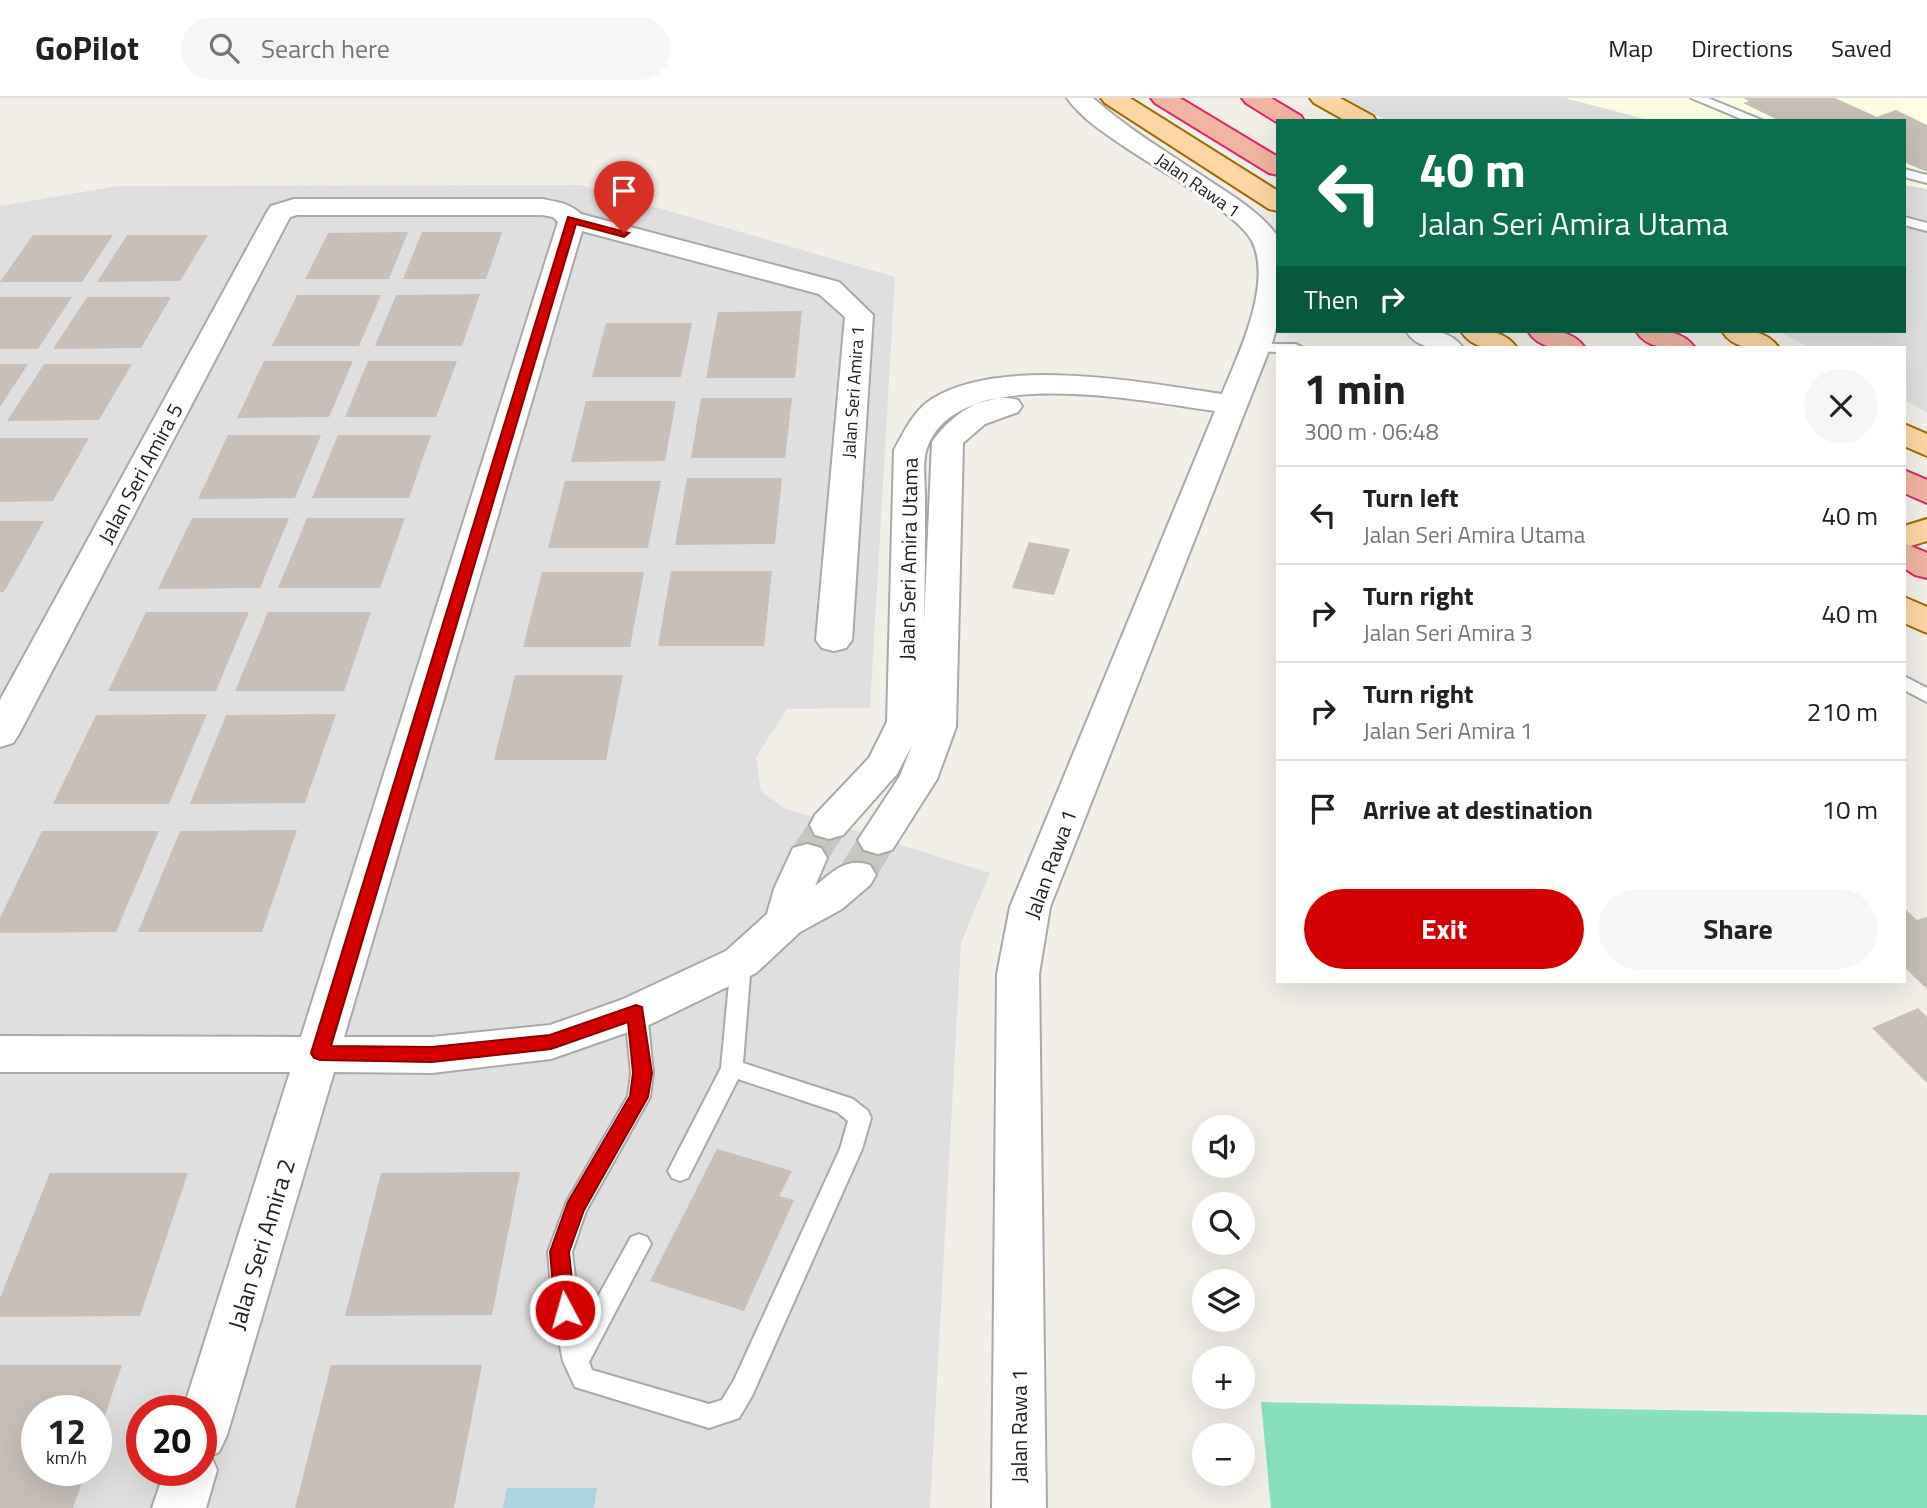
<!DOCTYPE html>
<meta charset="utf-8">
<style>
:root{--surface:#fff;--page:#f6f6f6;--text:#202124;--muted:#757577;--line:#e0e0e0;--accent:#d40000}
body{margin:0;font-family:"Titillium Web",sans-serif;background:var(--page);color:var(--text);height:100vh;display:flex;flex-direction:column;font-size:26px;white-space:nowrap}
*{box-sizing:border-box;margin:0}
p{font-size:23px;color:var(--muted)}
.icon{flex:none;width:38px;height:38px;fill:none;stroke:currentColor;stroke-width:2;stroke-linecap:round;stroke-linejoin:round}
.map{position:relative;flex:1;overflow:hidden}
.details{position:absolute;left:1276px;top:248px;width:630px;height:637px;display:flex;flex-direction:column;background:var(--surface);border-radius:0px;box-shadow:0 7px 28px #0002}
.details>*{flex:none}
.hud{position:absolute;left:1276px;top:21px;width:630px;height:214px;border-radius:0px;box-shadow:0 7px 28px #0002;background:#0b6e4f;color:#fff;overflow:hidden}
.controls{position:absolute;left:1192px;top:1017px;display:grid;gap:14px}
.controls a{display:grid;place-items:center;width:63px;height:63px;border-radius:50%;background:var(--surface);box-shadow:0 7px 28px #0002;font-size:35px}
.speed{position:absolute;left:21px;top:1297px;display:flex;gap:14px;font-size:35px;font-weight:700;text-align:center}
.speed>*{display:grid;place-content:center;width:91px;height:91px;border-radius:50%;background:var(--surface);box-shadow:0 7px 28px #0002;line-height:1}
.speed small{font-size:18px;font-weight:400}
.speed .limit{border:10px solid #d22;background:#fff;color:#111}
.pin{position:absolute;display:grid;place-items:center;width:60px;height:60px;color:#fff;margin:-72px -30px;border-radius:50% 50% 50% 0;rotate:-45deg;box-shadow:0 0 7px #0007}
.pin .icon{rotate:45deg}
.me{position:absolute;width:77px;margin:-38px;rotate:354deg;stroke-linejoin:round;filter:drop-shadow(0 0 5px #0008)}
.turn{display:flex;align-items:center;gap:24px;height:147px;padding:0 28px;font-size:32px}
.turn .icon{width:91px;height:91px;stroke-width:2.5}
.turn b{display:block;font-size:49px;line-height:60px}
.then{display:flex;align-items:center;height:66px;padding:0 28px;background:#0003;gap:14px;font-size:26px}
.round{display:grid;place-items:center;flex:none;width:74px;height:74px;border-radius:37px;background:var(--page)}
.overview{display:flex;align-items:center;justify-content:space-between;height:119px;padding:0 28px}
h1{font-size:42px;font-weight:700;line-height:52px}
.action{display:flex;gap:14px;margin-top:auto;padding:14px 28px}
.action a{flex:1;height:80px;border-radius:42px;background:var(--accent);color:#fff;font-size:28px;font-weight:700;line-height:80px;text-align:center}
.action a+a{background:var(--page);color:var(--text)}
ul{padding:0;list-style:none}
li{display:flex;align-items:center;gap:21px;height:98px;padding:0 28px;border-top:2px solid var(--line)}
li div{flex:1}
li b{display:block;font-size:26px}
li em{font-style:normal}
header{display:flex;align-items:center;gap:42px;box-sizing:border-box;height:98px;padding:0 35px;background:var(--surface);border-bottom:2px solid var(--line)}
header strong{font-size:33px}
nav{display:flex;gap:38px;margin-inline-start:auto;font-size:24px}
.search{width:490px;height:63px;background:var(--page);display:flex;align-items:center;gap:18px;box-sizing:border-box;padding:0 24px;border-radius:38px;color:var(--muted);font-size:26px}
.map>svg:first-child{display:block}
</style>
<header>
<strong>GoPilot</strong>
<div class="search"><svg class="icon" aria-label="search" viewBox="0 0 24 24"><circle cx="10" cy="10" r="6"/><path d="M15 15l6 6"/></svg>Search here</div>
<nav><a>Map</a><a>Directions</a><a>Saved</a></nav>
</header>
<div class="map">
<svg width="1927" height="1410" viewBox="0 0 1927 1410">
<rect width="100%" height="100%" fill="#f2efe9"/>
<path fill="#e0dfdf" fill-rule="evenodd" d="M1345,0H1927V315L1904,302V250H1810L1778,233H1904V23H1387Z
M580,87L895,179L870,610L787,611L756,659L761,693L784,710L990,775L961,845L930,1410H0V108L117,88ZM37,1312H96V1372H37ZM142,1312H201V1372H142Z"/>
<path fill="#ffffe5" d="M1565,0H1927V91L1904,87V23H1652Z"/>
<path fill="#88e0be" d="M1261,1304L1927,1317V1410H1271Z"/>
<path fill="#aad3df" d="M507,1390H597L594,1410H503Z"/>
<path fill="#c7bfb8" d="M1743,0H1835L1877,19L1896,12L1927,27V74L1904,64V23H1780L1743,5L1749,3Z
M408,134L389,181H305L328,135Z
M422,134H502L486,181H403Z
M33,137H113L82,184H0Z
M127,137H208L180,183L97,184Z
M480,196L462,248H375L396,197Z
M297,197H381L359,248H272Z
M0,199H72L38,251H0Z
M87,199H171L141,250L53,251Z
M802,213L795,280H706L718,214Z
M606,225H692L681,279H592Z
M264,263H353L329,319L237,320Z
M368,263H457L436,319H345Z
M0,266H28L0,309Z
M44,266H132L99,322L7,323Z
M701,300H792L785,360H691Z
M586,303H676L665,363L571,364Z
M228,337H321L295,400L198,401Z
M338,337H431L409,400H312Z
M0,340H89L53,403L0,404Z
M687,380H782L775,446L675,447Z
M565,383H661L648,450H548Z
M192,420H289L260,490L158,491Z
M307,420H405L380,490H278Z
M0,423H44L4,494H0Z
M1029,444L1070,451L1054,497L1012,490Z
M671,473H772L764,548H658Z
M542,474H644L630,549H523Z
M146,514H249L216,593H108Z
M268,514H371L344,593H235Z
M515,577H623L606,662H494Z
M207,616L169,706H53L96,617Z
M336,616L305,705L190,706L226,617Z
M297,732L262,834H138L180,733Z
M42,733H159L116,834L0,835V820Z
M1904,810L1917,822L1927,819V891L1904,869Z
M1918,910L1927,919V985L1872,930Z
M717,1051L792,1073L779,1098L794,1102L744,1213L650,1183Z
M520,1074L492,1217L345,1218L381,1075Z
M50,1075H188L140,1218L0,1219V1200Z
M0,1267H122L97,1341L96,1312H37V1372H86L73,1410H0Z
M331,1267H482L454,1410H295Z"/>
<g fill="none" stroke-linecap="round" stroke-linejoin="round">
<path stroke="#c8c6c1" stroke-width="36" stroke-dasharray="36 18" stroke-linecap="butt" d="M807,760L829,727
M856,777L878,742"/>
<g stroke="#a9a9a9" stroke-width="4">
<path id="service" d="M1691,0H1708L1764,23H1746Z
M1904,71L1927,77V85L1904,79Z
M1904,119L1927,125V133L1904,127Z
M1255,246H1296L1303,250H1278V254L1250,253L1248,250Z
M1904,578L1927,590V604L1904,592Z
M741,856L748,858L751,864L743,965L853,1001L868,1013L871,1020L862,1051L752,1298L739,1320L709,1330L575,1289L563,1263L553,1212L548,1154L567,1103L628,998L631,975L625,914L628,908L636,906L644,908L647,914L653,975L650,999L586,1113L572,1154L581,1229L631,1139L639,1136L647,1139L651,1146L589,1264L592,1272L709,1306L722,1302L734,1282L840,1051L848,1023L837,1014L738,981L688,1080L680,1083L672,1080L668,1073L721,970L731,864L734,858Z"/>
</g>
<g stroke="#a9a9a9" stroke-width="4">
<path id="minor" d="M1067,0H1093C1128,31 1168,55 1207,81C1232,98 1261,114 1278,139V222L1273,242L1050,809L1039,876L1046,1410H992L997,876L1010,809L1215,313C1146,304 957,263 927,350C922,363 925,383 925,398C925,441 925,483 924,526L932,344C951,317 984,293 1018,302L1022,308L1018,314L985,326L963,345L956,629L937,681L892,752L878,756L864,752L858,742L900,678L912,647L897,676L843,737L829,741L815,737L810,727L815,717L869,660L887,624L894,352C904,334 914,312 932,301C1002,257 1144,285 1222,296C1239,255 1273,185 1252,143C1239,116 1156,70 1128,51C1107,37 1082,21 1067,0Z
M294,101H542C558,104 569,105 581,116L839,184L873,217L852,542L846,550L834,553L822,550L816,542L845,219L819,196L582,133L344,939H432L550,927L621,902L726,853L767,816L774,791L793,750L807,746L821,750L827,760L815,788C834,773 846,759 870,767L876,777L870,787L842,811L800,834L756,875L651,926L551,961L432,975L334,974L227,1337L219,1354L211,1358L217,1372L206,1410H152L165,1372H201V1312H183L290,974H0V938L301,939L558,124L553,119L542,117H297L290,119L19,636L13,645L0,649V602L267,114L271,108Z
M1406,233C1427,233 1449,230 1463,250C1442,251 1418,253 1406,233Z"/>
</g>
<g stroke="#a06b00" stroke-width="4">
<path id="primary" d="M1101,0H1130L1278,93V113L1269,111L1105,5Z
M1310,0H1340L1373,18L1376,23H1346L1314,5Z
M1461,233C1482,233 1503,230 1517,250C1496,251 1473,253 1461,233Z
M1722,233C1743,233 1765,230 1779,250C1758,251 1734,253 1722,233Z
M1904,326L1927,336V358L1904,348Z
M1927,421V443L1904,450V428Z
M1904,499L1927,509V535L1904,525Z"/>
</g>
<g stroke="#dc2a67" stroke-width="4">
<path id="trunk" d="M1151,0H1180L1278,59V77L1269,75L1155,5Z
M1242,0H1271L1301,18L1304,23L1278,25L1246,5Z
M1528,233C1549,233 1571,230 1585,250C1564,251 1540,253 1528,233Z
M1636,233C1657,233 1681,230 1695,250C1674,251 1648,253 1636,233Z
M1904,372L1927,382V405L1904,395Z
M1904,445L1927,455V480L1915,477L1904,470Z"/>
</g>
<use href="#service" fill="#fff" fill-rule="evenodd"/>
<use href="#minor" fill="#fff" fill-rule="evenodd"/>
<use href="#primary" fill="#fcd6a4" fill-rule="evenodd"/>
<use href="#trunk" fill="#f2b4a3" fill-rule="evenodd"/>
</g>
<path fill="#d40000" stroke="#8a0000" stroke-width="2" d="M568,119L629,135L624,139L576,126L331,948L432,949L550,937L636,907L642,909L652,975L648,999L584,1112L569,1154L575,1212L572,1218L565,1221L558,1218L555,1212L550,1154L568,1104L630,998L633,975L628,924L551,951L432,964L320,962L314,960L311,955Z"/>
<g text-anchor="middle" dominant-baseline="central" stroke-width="6" stroke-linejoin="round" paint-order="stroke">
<g font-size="18" fill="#222" stroke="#fff">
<text transform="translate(1198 87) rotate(35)">Jalan Rawa 1</text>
<text transform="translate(853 294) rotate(-86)">Jalan Seri Amira 1</text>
</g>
<g font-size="21" fill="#222" stroke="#fff">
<text transform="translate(140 375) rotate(-62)">Jalan Seri Amira 5</text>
<text transform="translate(908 461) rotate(-89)">Jalan Seri Amira Utama</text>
<text transform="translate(1050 766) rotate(-70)">Jalan Rawa 1</text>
<text transform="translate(1019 1328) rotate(-90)">Jalan Rawa 1</text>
</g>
<g font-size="24" fill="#222" stroke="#fff">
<text transform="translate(261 1146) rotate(-73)">Jalan Seri Amira 2</text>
</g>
</g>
</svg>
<div class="controls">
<a><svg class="icon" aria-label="sound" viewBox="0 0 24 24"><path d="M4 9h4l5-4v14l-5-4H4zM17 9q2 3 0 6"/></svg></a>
<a><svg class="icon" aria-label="search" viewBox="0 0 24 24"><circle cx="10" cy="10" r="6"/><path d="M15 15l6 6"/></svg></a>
<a><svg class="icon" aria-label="layers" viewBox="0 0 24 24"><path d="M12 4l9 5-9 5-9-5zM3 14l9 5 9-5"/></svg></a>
<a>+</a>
<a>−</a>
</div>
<div class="speed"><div>12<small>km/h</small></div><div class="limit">20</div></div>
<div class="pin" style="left:624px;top:135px;background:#d93025"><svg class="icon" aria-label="arrive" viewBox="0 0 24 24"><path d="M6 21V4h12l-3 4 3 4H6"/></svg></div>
<svg class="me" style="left:565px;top:1212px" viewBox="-20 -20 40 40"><circle r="17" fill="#d40000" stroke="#fff" stroke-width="3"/><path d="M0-11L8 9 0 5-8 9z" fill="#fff"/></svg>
<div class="hud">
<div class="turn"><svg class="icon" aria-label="left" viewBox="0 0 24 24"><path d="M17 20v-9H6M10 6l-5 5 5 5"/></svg><div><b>40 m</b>Jalan Seri Amira Utama</div></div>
<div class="then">Then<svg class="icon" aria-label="right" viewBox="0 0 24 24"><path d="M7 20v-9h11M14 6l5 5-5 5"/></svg></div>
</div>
<section class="details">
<div class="overview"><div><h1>1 min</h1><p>300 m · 06:48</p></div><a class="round"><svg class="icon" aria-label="close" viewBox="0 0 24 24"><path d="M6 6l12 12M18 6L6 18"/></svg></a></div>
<ul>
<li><svg class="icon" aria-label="left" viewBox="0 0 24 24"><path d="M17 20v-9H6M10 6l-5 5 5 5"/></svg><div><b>Turn left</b><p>Jalan Seri Amira Utama</p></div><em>40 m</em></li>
<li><svg class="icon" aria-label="right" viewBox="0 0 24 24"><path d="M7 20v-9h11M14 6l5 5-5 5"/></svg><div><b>Turn right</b><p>Jalan Seri Amira 3</p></div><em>40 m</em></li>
<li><svg class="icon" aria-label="right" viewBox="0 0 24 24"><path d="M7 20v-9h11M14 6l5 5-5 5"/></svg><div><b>Turn right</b><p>Jalan Seri Amira 1</p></div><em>210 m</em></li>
<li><svg class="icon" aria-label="arrive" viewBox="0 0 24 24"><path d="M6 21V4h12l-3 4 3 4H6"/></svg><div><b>Arrive at destination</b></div><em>10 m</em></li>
</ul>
<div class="action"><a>Exit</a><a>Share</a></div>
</section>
</div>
